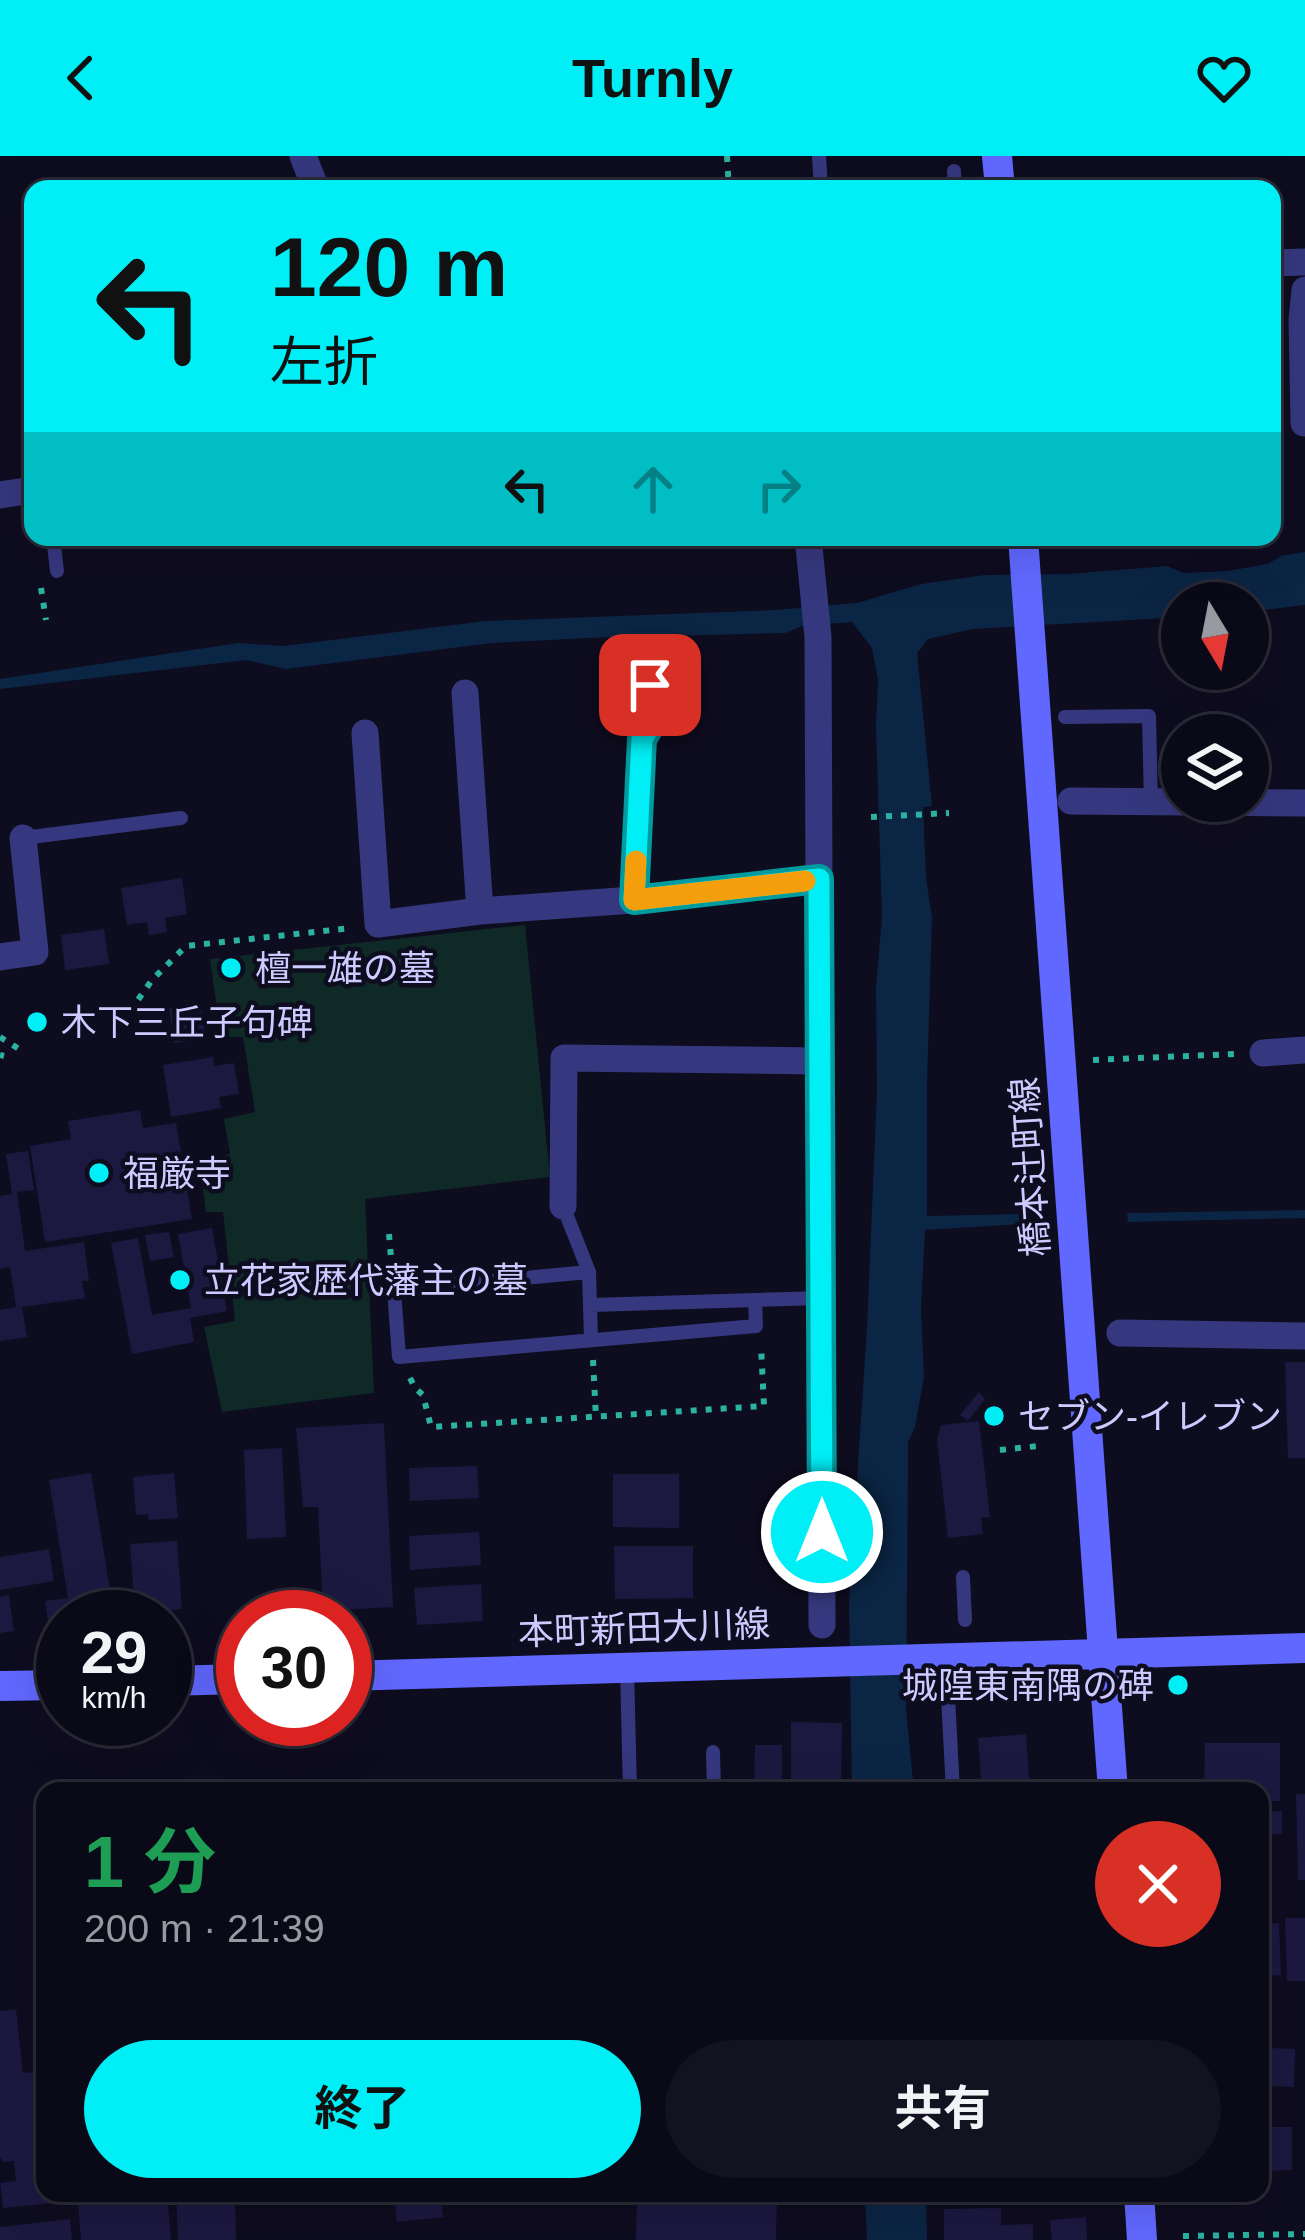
<!DOCTYPE html>
<html lang="ja">
<meta charset="utf-8">
<style>
:root{--surface:#0a0917;--page:#131220;--text:#f1f3f6;--muted:#999aa1;--line:#2a2a36;--accent:#00eef5}
body{margin:0;font-family:Helvetica,"Noto Sans JP",sans-serif;background:var(--page);color:var(--text);height:100vh;display:flex;flex-direction:column;font-size:45px;white-space:nowrap}
*{box-sizing:border-box;margin:0}
p{font-size:39px;color:var(--muted)}
.icon{flex:none;width:66px;height:66px;fill:none;stroke:currentColor;stroke-width:2;stroke-linecap:round;stroke-linejoin:round}
.map{position:relative;flex:1;overflow:hidden}
.details{position:absolute;left:36px;top:1626px;width:1233px;height:420px;display:flex;flex-direction:column;background:var(--surface);border-radius:24px;box-shadow:0 12px 48px #0002,0 0 0 3px var(--line)}
.details>*{flex:none}
.guide{position:absolute;left:24px;top:24px;width:1257px;height:366px;border-radius:24px;box-shadow:0 12px 48px #0002,0 0 0 3px var(--line);background:#00eef5;color:#111;overflow:hidden}
.needle{width:78px;rotate:170deg}
.buttons{position:absolute;left:1161px;top:426px;display:grid;gap:24px}
.buttons a{display:grid;place-items:center;width:108px;height:108px;border-radius:50%;background:var(--surface);box-shadow:0 12px 48px #0002,0 0 0 3px var(--line);font-size:60px}
.speed{position:absolute;left:36px;top:1434px;display:flex;gap:24px;font-size:60px;font-weight:700;text-align:center}
.speed>*{display:grid;place-content:center;width:156px;height:156px;border-radius:50%;background:var(--surface);box-shadow:0 12px 48px #0002,0 0 0 3px var(--line);line-height:1}
.speed small{font-size:30px;font-weight:400}
.speed .limit{border:18px solid #d22;background:#fff;color:#111}
.pin{position:absolute;display:grid;place-items:center;width:102px;height:102px;color:#fff;margin:-51px;border-radius:24px;box-shadow:0 6px 18px #0006}
.me{position:absolute;width:132px;margin:-66px;rotate:0deg;stroke-linejoin:round;filter:drop-shadow(0 0 9px #0008)}
.turn{display:flex;align-items:center;gap:42px;height:252px;padding:0 48px;font-size:54px}
.turn .icon{width:156px;height:156px;stroke-width:2.5}
.turn b{display:block;font-size:84px;line-height:102px}
.lanes{display:flex;align-items:center;height:114px;padding:0 48px;background:#0003;justify-content:center;gap:60px;direction:ltr}
.lanes .off{opacity:.35}
.round{display:grid;place-items:center;flex:none;width:126px;height:126px;border-radius:63px;background:var(--page)}
.headline{display:flex;align-items:center;justify-content:space-between;height:204px;padding:0 48px}
h1{font-size:72px;font-weight:700;line-height:90px;color:#1e9e55}
.button{display:flex;gap:24px;margin-top:auto;padding:24px 48px}
.button a{flex:1;height:138px;border-radius:72px;background:var(--accent);color:#111;font-size:48px;font-weight:700;line-height:138px;text-align:center}
.button a+a{background:var(--page);color:var(--text)}
header{display:flex;justify-content:space-between;align-items:center;height:156px;padding:0 48px;background:var(--accent);color:#111;font-size:54px;font-weight:700}
.map>svg:first-child{display:block}
</style>
<header><svg class="icon" aria-label="back" viewBox="0 0 24 24"><path d="M15 5l-7 7 7 7"/></svg>Turnly<svg class="icon" aria-label="heart" viewBox="0 0 24 24"><path d="M12 20l-8-8c-3-5 5-10 8-4 3-6 11-1 8 4z"/></svg></header>
<div class="map">
<svg width="1305" height="2084" viewBox="0 0 1305 2084">
<rect width="100%" height="100%" fill="#0e0c1f"/>
<path fill="#0f2926" d="M525,769L550,1021L365,1043L374,1237L222,1256L204,1171L235,1165L223,1056H206L199,1004L230,998L224,963L255,956L243,881H221L210,803Z"/>
<path fill="#0b2544" d="M1305,396V449L1248,456V447H1182V461L973,473L928,483L917,497L932,650L923,651L926,722L932,761L927,927V1060L1023,1058L1024,1068L925,1074L921,1152L924,1221L915,1271L908,1286V1309L906,1553L914,1635H852L849,1446L867,1172L877,934L876,832L882,761L876,570L878,524L872,492L852,466L802,470L785,477L588,482L492,487L286,513L246,504L0,533V523L238,487L283,490L486,465L775,454L857,447L921,428L985,419L1068,418L1167,410L1184,417L1227,415L1268,408L1281,400Z
M1305,1054V1062L1128,1066L1127,1057Z
M865,2037H926L927,2084H867Z"/>
<path fill="#1d1840" d="M182,722L187,758L165,762L167,776L149,779L147,766L127,769L121,732Z
M104,773L109,808L65,814L61,779Z
M200,847L206,882L174,887L169,852Z
M213,901L214,910L234,907L239,938L219,941L221,952L171,961L163,909Z
M140,954L143,972L176,967L192,1063L45,1086L30,990L71,983L68,965Z
M28,995L34,1034L17,1036L25,1095L84,1086L89,1125H82L85,1142L22,1151L27,1181L0,1185V1154L16,1151L10,1111L0,1113V1040L12,1038L6,998Z
M212,1072L227,1155L190,1162L194,1186L132,1198L111,1087L138,1082L152,1159L191,1152L178,1078Z
M169,1076L174,1101L150,1105L145,1079Z
M1285,1206H1305V1302H1288Z
M979,1236L985,1243L968,1265L960,1259Z
M979,1265L990,1361L981,1362L983,1378L948,1382L937,1284L941,1269Z
M384,1267L393,1451L323,1455L318,1351H303L296,1272Z
M282,1292L286,1381L247,1383L244,1294Z
M477,1310L479,1342L410,1345L409,1312Z
M91,1317L114,1459L63,1461V1468L49,1470L45,1445L68,1442L49,1324Z
M174,1317L178,1362L149,1364L148,1358L136,1359L133,1321Z
M613,1318H679V1372L613,1371Z
M479,1376L481,1409L410,1414L409,1380Z
M177,1385L182,1453L135,1457L130,1388Z
M614,1390H693V1442L615,1443Z
M49,1393L54,1425L0,1434V1401Z
M481,1428L483,1465L417,1469L414,1432Z
M9,1439L14,1475L0,1477V1441Z
M791,1566L842,1567L841,1635H791Z
M1026,1578L1030,1635H982L978,1582Z
M1205,1587H1280V1645H1260V1635H1204Z
M755,1589H782V1635H754Z
M1296,1638H1305V1724H1298Z
M1282,1655V1678H1267V1656Z
M1285,1762H1305V1825H1287Z
M1279,1767L1281,1819L1260,1820V1768Z
M16,1853L23,1917L45,1915V1980H39L43,2018L45,2017V2037H74V2045L3,2052L0,2027L16,2025L14,2005L3,2006L0,2001V1855Z
M1269,1892L1295,1893L1294,1931L1269,1930V1946H1260V1901H1269Z
M1269,1966V1971H1292V2014L1265,2015V2004H1260V1967Z
M77,2037H167L171,2084H81Z
M176,2037H235L236,2084H178Z
M637,2037H777L776,2084H636Z
M441,2039L443,2061L397,2066L395,2043Z
M1001,2052V2069L1033,2068V2084H944V2053Z
M1086,2061L1087,2084H1052L1050,2064Z
M70,2063L72,2084H0V2071Z"/>
<g fill="none" stroke-linecap="round" stroke-linejoin="round">
<path stroke="#2bb2a1" stroke-width="6" stroke-dasharray="6 9" stroke-linecap="butt" d="M727,0L729,33
M41,432L46,464
M871,661L949,657
M121,868L152,824L186,790L351,772
M0,881L19,893
M0,899L4,900
M1093,904L1236,898
M389,1078L392,1113
M593,1204L596,1262
M410,1222L415,1232L423,1239L431,1271L764,1250L761,1190
M1000,1294L1038,1290
M1183,2080L1305,2078"/>
<path stroke="#36387f" stroke-width="14" d="M819,0L821,33
M954,15L955,33
M53,381L57,415
M1065,561L1149,560L1151,648
M23,682L181,662
M633,744L642,583L651,568L648,491
M563,1050L589,1116L591,1183
M589,1116L394,1134L399,1201L756,1170L755,1144
M591,1149L821,1142
M963,1421L965,1464
M946,1503L953,1635
M627,1512L630,1635
M713,1596L714,1635"/>
<path stroke="#36387f" stroke-width="27" d="M303,0L316,33
M1272,107L1305,106
M1304,267L1302,164L1305,134
M0,339L33,334
M808,381L818,481L822,1469
M465,537L480,755
M365,577L378,768L480,755L633,744L819,723
M1071,645L1305,647
M0,801L35,796L23,682
M1263,897L1305,894
M563,1050L564,902L820,905
M1120,1177L1305,1180"/>
<path stroke="#6168ff" stroke-width="30" d="M997,0L1000,33
M1023,381L1113,1635
M345,1520L1305,1492
M165,1525L243,1523
M0,1530L63,1529
M1139,2037L1142,2084"/>
</g>
<g fill="none" stroke-linecap="round" stroke-linejoin="round">
<g stroke="#009b9f" stroke-width="30">
<path id="route" d="M650,529L651,568L642,583L634,744L819,723L822,1376"/>
</g>
<use href="#route" stroke="#00eef5" stroke-width="21"/>
<path stroke="#f59e0b" stroke-width="21" d="M636,705L634,744L805,725"/>
</g>
<g fill="#00eef5" stroke="#0e0c1f" stroke-width="4.5">
<circle cx="231" cy="812" r="12"/>
<circle cx="37" cy="866" r="12"/>
<circle cx="99" cy="1017" r="12"/>
<circle cx="180" cy="1124" r="12"/>
<circle cx="994" cy="1260" r="12"/>
<circle cx="1178" cy="1529" r="12"/>
</g>
<g text-anchor="middle" dominant-baseline="central" stroke-width="9" stroke-linejoin="round" paint-order="stroke">
<g font-size="36" fill="#cccaff" stroke="#0e0c1f" text-anchor="start">
<text x="255" y="812">檀一雄の墓</text>
<text x="61" y="866">木下三丘子句碑</text>
<text x="123" y="1017">福厳寺</text>
<text x="204" y="1124">立花家歴代藩主の墓</text>
<text x="1018" y="1260">セブン-イレブン</text>
<text x="1154" y="1529" text-anchor="end">城隍東南隅の碑</text>
</g>
<g font-size="36" fill="#cccaff" stroke="#0e0c1f">
<text transform="translate(1030 1011) rotate(-94)">橋本辻町線</text>
<text transform="translate(644 1472) rotate(-2)">本町新田大川線</text>
</g>
</g>
</svg>
<div class="buttons">
<a><svg class="needle" viewBox="-14 -14 28 28"><path d="M0-13l5 13h-10z" fill="#e53935"/><path d="M0 13l5-13h-10z" fill="#999aa1"/></svg></a>
<a><svg class="icon" aria-label="layers" viewBox="0 0 24 24"><path d="M12 4l9 5-9 5-9-5zM3 14l9 5 9-5"/></svg></a>
</div>
<div class="speed"><div>29<small>km/h</small></div><div class="limit">30</div></div>
<div class="pin" style="left:650px;top:529px;background:#d93025"><svg class="icon" aria-label="arrive" viewBox="0 0 24 24"><path d="M6 21V4h12l-3 4 3 4H6"/></svg></div>
<svg class="me" style="left:822px;top:1376px" viewBox="-20 -20 40 40"><circle r="17" fill="#00eef5" stroke="#fff" stroke-width="3"/><path d="M0-11L8 9 0 5-8 9z" fill="#fff"/></svg>
<div class="guide">
<div class="turn"><svg class="icon" aria-label="left" viewBox="0 0 24 24"><path d="M17 20v-9H6M10 6l-5 5 5 5"/></svg><div><b>120 m</b>左折</div></div>
<div class="lanes"><svg class="icon" aria-label="left" viewBox="0 0 24 24"><path d="M17 20v-9H6M10 6l-5 5 5 5"/></svg><svg class="icon off" aria-label="ahead" viewBox="0 0 24 24"><path d="M12 20V5M6 11l6-6 6 6"/></svg><svg class="icon off" aria-label="right" viewBox="0 0 24 24"><path d="M7 20v-9h11M14 6l5 5-5 5"/></svg></div>
</div>
<section class="details">
<div class="headline"><div><h1>1 分</h1><p>200 m · 21:39</p></div><a class="round" style="background:#d93025;color:#fff"><svg class="icon" aria-label="close" viewBox="0 0 24 24"><path d="M6 6l12 12M18 6L6 18"/></svg></a></div>
<div class="button"><a>終了</a><a>共有</a></div>
</section>
</div>
